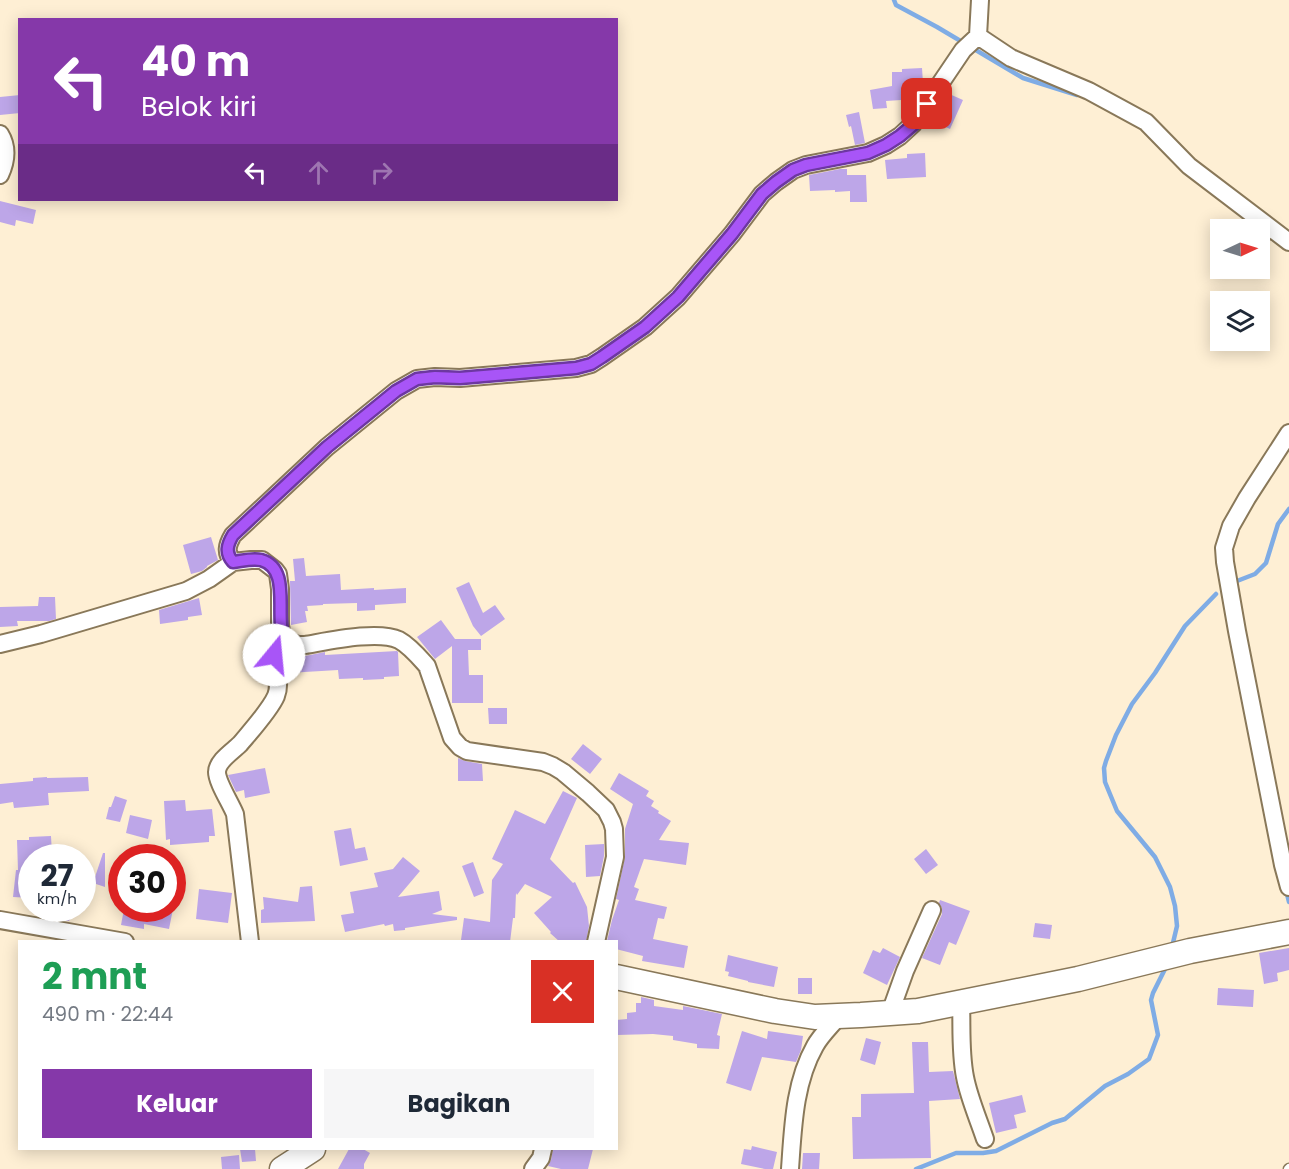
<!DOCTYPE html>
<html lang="id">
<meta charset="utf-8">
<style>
:root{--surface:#fff;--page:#f6f6f7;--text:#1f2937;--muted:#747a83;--accent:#8538a9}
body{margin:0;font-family:Poppins,sans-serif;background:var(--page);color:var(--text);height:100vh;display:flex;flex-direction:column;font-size:22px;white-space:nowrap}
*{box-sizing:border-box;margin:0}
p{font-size:20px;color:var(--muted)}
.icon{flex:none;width:33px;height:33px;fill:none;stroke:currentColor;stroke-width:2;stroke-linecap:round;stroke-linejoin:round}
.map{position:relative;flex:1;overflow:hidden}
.side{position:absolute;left:18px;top:940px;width:600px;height:210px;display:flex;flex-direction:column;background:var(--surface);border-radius:0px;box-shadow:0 3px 15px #0003}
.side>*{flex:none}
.banner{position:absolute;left:18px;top:18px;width:600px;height:183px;border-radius:0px;box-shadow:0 3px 15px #0003;background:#8538a9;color:#fff;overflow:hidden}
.needle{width:39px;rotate:86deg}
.buttons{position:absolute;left:1210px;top:219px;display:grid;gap:12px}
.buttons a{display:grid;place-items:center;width:60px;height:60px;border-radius:0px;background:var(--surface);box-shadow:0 3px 15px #0003;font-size:30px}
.speed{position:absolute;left:18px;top:844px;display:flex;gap:12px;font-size:30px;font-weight:700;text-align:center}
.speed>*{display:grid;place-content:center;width:78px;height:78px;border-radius:50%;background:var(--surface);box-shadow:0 3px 15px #0003;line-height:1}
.speed small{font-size:15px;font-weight:400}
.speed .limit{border:9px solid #d22;background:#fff;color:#111}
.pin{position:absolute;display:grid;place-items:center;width:51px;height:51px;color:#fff;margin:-26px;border-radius:12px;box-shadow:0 3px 9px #0006}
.me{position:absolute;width:66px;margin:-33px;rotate:17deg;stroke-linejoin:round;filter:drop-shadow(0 0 4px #0008)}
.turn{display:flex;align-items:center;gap:21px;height:126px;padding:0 24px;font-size:27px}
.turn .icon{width:78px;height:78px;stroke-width:2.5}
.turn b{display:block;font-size:42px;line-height:51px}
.lanes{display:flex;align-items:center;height:57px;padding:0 24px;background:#0003;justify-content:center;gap:30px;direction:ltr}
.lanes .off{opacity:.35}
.round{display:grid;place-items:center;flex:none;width:63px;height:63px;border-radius:0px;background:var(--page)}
.head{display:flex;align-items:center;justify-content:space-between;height:102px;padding:0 24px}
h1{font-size:36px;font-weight:700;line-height:45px;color:#1e9e55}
.action{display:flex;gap:12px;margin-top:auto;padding:12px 24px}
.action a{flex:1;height:69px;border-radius:0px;background:var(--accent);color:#fff;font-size:24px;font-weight:700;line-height:69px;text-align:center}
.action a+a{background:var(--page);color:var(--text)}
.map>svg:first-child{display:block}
</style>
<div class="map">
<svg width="1289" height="1169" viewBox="0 0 1289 1169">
<rect width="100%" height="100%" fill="#feefd4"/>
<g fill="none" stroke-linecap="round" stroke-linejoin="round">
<path stroke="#7face5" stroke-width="4.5" d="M894,0L896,5L937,27L1023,78L1077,95
M1237,581L1255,574L1266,563L1278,524L1289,509
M1286,890L1289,902
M1172,947L1177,926L1175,906L1170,887L1155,857L1117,811L1105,782L1104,768L1106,761L1116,735L1132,704L1155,673L1185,626L1216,594
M916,1169L956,1153H983L996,1151L1052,1123L1065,1119L1105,1086L1128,1074L1149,1059L1158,1035L1151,1000L1153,993L1166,967"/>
</g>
<path fill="#bda6e8" d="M922,68L923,83L915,84L916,99L886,101L887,108L873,109L870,90L892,86V72H902V69Z
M947,93L963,100L950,129L937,123L942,111L936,109Z
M20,95V113L0,115V97Z
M859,112L865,143L855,145L851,126L849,127L846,115Z
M925,153L926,177L887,179L885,160L907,158V154Z
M840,169H847V175H866L867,202H850V191L835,192V190L810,191L809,175Z
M0,201L36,210L33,224L16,220L15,226L0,222Z
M211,537L218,560L207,566V567L202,571L191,574L183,545Z
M304,558L306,576L340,574L341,590L374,588V590L406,588V603L375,605V610L357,611V603L323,604V605L307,606L308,611H305L307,622L291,625L290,581H295L293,559Z
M469,582L483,613L495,605L505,619L481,636L473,626L456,588Z
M39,597H55L56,619L49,621H17L18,626L0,627V607L38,606Z
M199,598L202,615L188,617V620L160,624L159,610Z
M441,620L455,639H481V650H468L469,675H483V703H452V646L435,659L417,637Z
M397,651L398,652L399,676L384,677V679L363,680V678L339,679L338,670L288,673L285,656V653H289L305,656L325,652V655Z
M488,708H507V724H489Z
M583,744L602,759L590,774L571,759Z
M458,758L465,761L482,764L483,781H458Z
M265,768L270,793L245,798L244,790L236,792L228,775Z
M619,773L649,791L646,796L654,801L651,806L659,811L658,813L671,821L659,840L689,843L686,865L644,859L634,887L639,889L635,900L667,907L664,919L658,918L653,939L688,946L684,968L642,961L643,956L616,949V942L607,941L612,920L619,900L616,899L625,857V829L633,804L610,789Z
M47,777V778L88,777L89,791L48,793L49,805L14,808L13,802L0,804V784L33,781V778Z
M563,791L577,798L550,859L573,883L575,882L587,907L589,926L586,942H560L550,933L551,932L534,913L552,897L525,884L517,895L516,893L515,918H513L510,942H471L461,940L464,918L490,922L492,880L503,864L492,859L515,810L545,824Z
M115,796L127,800L120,822L106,819L109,807H111Z
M185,800L186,811L212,809L215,836H209V842L170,845V839L166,840L164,801Z
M130,815L152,820L148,839L126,833Z
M351,828L355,849L365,847L368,860L340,866L334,831Z
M51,836L52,854L32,855V898L13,897L16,870H18L17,840H29V837Z
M604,844V856L600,876L586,877L585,845Z
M926,849L938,865L926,874L914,859Z
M103,853H105V887L93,883Z
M403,857L420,871L398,897L439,891L442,910L432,914L457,917V920L405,928V930L394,931L393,924L385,926L384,924L345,932L341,915L354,913L350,892L378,887L374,873L393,869Z
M473,862L484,893L474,897L462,866Z
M312,886L315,921L261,923V910L264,909L263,897L298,902L300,887Z
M199,889L232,893L228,923L196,919Z
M940,900L970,911L956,945L949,942L940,965L922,958L942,914V908L939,903Z
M28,909H74L69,921L49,918Z
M124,909H173L169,929L144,924V929L121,925Z
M1035,923L1052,925L1050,939L1033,937Z
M883,948L900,957L887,985L863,973L873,950L880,953Z
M1289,948V970L1277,973L1278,981L1264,984L1259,953Z
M728,955L778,967L774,987L748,982V981L728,976L729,972L725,971Z
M798,978H812V994H798Z
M1218,988L1254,990L1253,1007L1217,1005Z
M641,997L654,1000V1006L683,1010V1006L722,1014L717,1035L720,1036L719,1049L697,1048V1044L673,1040V1036L653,1034L617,1035L616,1020L627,1019V1013L636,1012V1003H641Z
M742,1031L767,1039L768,1031L803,1036L801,1050L796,1062L762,1057L751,1091L726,1083Z
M866,1038L881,1042L875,1065L860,1060Z
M912,1042H928L929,1072L953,1071L960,1099L929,1101L931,1158L853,1159L852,1117H861V1094L914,1093Z
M1022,1095L1026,1112L1014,1115L1017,1128L996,1133L989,1103Z
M752,1146L777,1152L773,1169H765L741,1164L744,1149L751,1150Z
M240,1149H255L256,1161L242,1162Z
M349,1149H363L370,1153L364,1164V1169H338Z
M553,1149H593L588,1169H561L548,1166L551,1160Z
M803,1153H820L819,1169H802Z
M239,1155L240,1169H222L221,1157Z"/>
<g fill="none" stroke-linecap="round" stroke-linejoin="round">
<g stroke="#897859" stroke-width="11">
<path id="lane" d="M1288,1169L1289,1168"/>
</g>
<g stroke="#897859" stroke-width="20">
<path id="street" d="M978,36L1011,58L1089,91L1146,122L1189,166L1289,242
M0,134C8,147 6,162 0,175
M1289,433L1247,498L1231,526L1224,548L1225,562L1237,631L1283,865L1289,887
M233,562C225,553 227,545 233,535L327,447L396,391L417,379L435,377L460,378L576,368L591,364L602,357L645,327L678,297L732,234L762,194L776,182L793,170L806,165L868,153L886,145L900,136L913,124L963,50L978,36L980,0
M0,644L41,634L186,591L209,579L233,562L251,560H262L275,570L278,574L280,589V626L282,635L285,641L299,645H305C329,641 378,630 399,640C410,646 419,657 427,666L452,738L460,747L467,751L543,762L553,766L563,772L588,793L606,810L612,822L614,829L615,857L596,942
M0,920L125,942
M250,942L235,814C230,802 217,782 217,772C217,761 233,751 240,744C250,732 270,710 276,696C282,681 273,666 275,650L278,645L285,641
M961,1002C962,1027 960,1052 965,1077C969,1098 978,1118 985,1139
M890,1013L905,971L932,910
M533,1169L541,1158L543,1149
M790,1169C793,1128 794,1083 815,1046C821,1035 831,1026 839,1016"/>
</g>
<g stroke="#897859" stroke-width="27">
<path id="secondary" d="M616,977L775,1011L815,1017L861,1015L918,1011L1078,979L1190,951L1289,932
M282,1169L313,1149"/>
</g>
<use href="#lane" stroke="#fff" stroke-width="8"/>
<use href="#street" stroke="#fff" stroke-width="16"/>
<use href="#secondary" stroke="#fff" stroke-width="24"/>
</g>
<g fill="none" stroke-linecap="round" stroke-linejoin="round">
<g stroke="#6d37a1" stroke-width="15">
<path id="route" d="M274,655C275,647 279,645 285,641C273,618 293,569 261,560C252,558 242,561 233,562C225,553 227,545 233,535L327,447L396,391L417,379L435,377L460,378L576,368L591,364L602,357L645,327L678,297L732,234L762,194L776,182L793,170L806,165L868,153L886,145L900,136L914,124L927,104"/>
</g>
<use href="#route" stroke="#a855f7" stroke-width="10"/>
</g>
</svg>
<div class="buttons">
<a><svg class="needle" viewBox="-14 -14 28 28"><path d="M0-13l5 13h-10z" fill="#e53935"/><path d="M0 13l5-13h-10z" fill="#747a83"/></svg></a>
<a><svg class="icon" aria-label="layers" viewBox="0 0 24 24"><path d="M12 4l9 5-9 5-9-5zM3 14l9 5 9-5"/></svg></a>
</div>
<div class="speed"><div>27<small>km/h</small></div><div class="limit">30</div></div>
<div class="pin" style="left:927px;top:104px;background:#d93025"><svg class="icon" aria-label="arrive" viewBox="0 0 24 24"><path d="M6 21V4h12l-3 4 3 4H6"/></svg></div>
<svg class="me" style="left:274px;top:655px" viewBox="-20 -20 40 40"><circle r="19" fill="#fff"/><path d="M0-13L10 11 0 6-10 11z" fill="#a855f7"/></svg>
<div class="banner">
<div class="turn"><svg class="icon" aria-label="left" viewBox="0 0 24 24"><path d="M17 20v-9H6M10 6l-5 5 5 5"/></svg><div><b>40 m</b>Belok kiri</div></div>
<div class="lanes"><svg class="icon" aria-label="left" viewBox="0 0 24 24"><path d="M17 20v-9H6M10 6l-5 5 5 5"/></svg><svg class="icon off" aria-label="ahead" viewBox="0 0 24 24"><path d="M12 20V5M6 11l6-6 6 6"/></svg><svg class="icon off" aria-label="right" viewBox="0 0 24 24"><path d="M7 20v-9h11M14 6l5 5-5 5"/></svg></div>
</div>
<section class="side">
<div class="head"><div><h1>2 mnt</h1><p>490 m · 22:44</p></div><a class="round" style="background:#d93025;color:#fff"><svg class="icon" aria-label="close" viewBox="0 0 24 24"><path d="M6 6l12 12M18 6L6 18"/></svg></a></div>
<div class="action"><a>Keluar</a><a>Bagikan</a></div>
</section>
</div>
